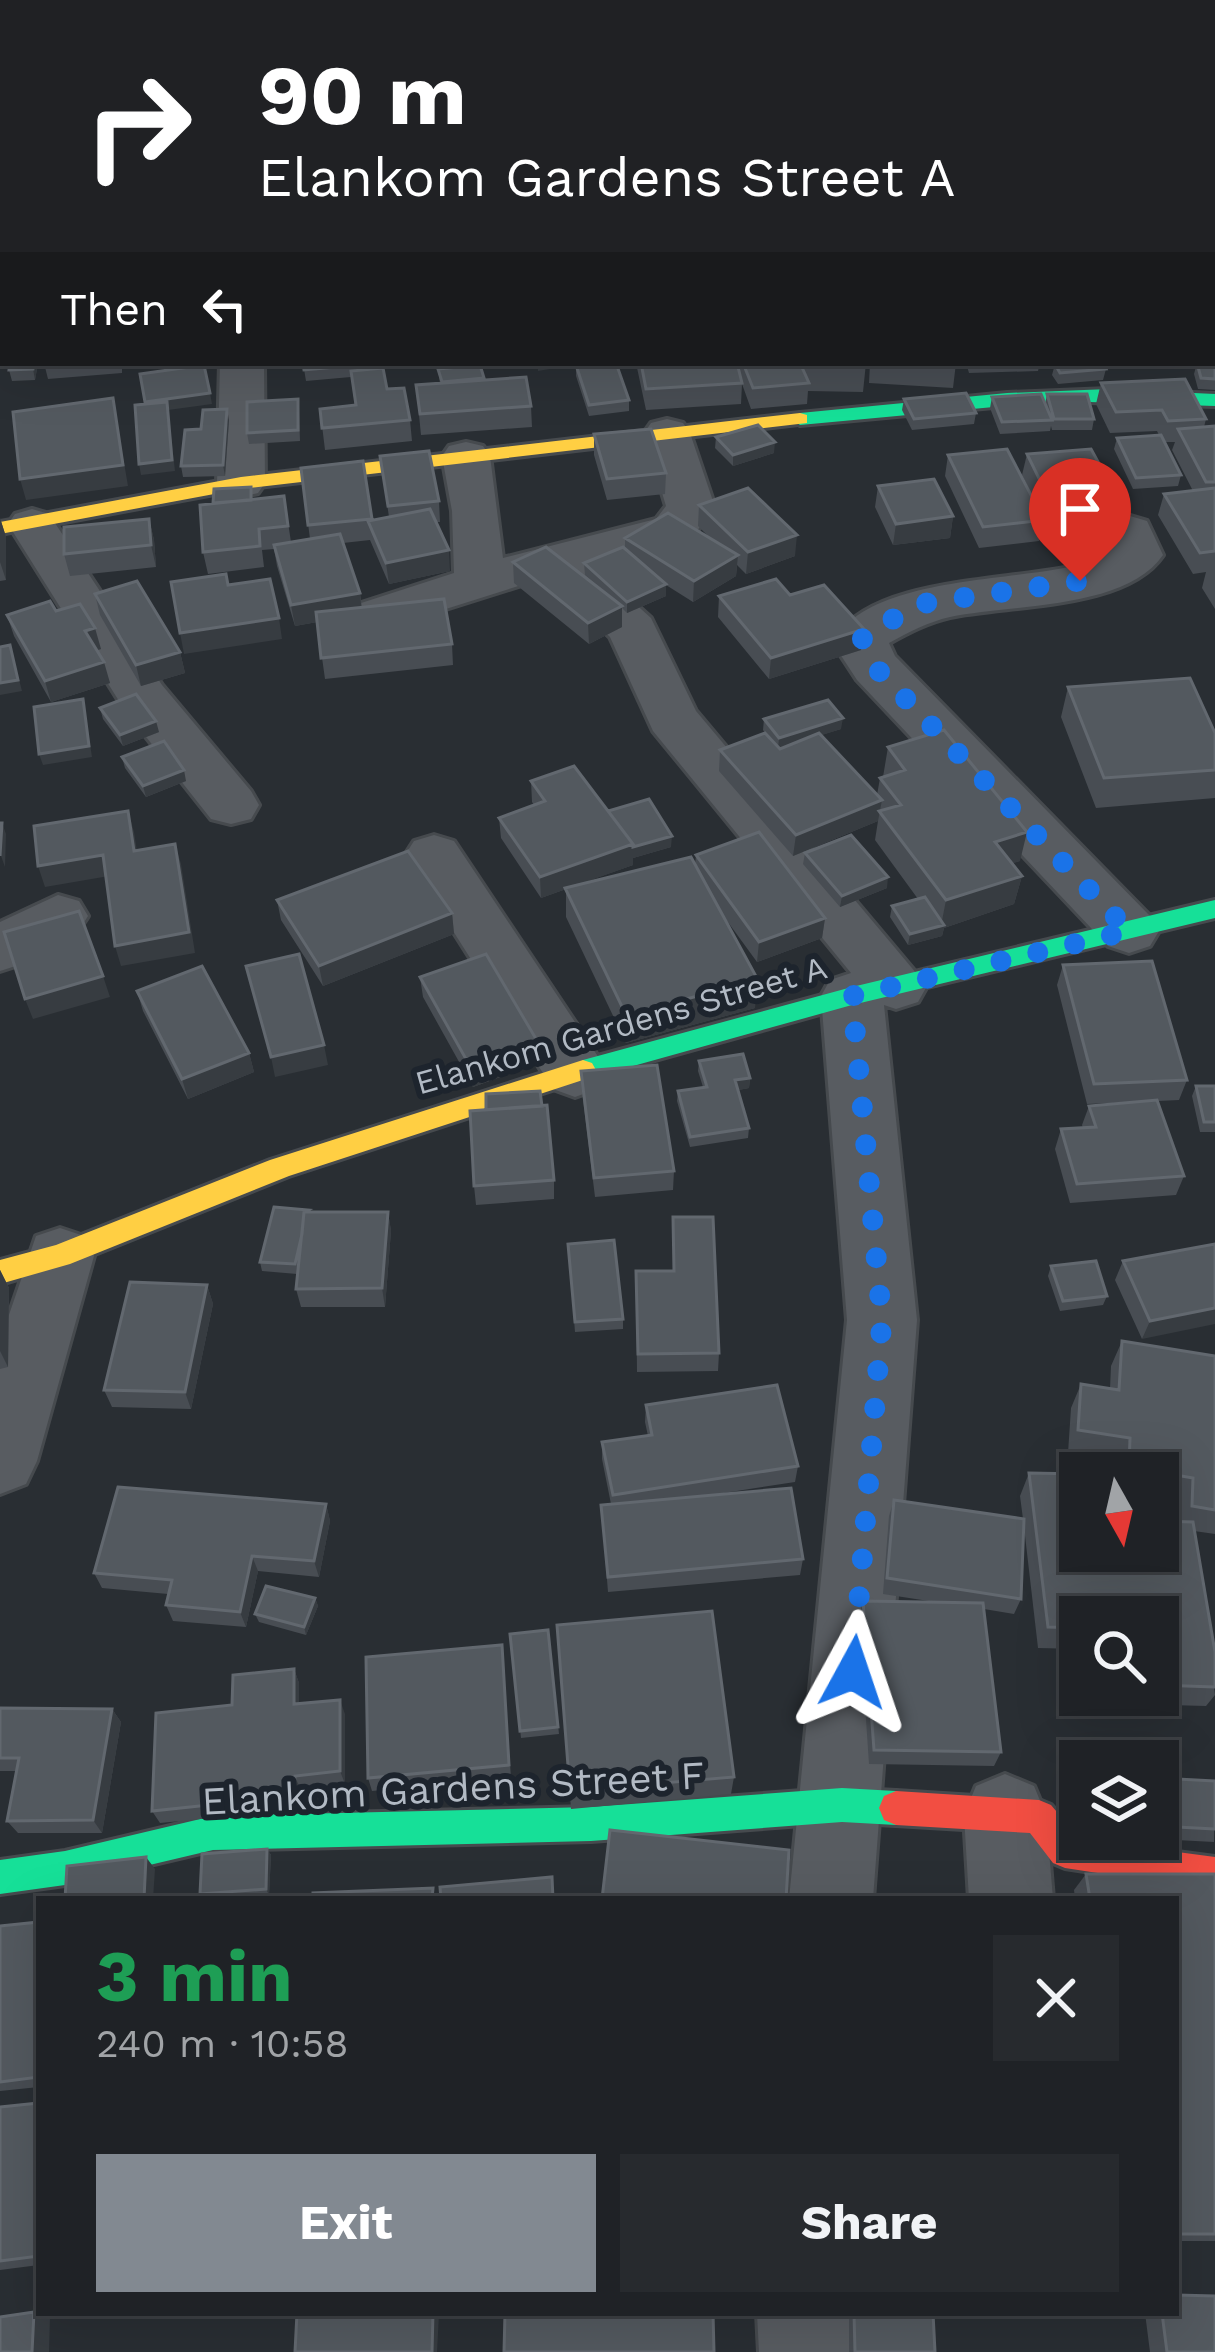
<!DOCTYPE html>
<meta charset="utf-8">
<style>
:root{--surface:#1f2226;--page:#272a2e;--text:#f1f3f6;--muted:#a1a4a7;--line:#3c3f43;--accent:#828991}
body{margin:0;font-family:"Work Sans",sans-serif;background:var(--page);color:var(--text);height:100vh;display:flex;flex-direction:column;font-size:45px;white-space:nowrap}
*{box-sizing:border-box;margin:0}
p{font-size:39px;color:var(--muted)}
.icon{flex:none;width:66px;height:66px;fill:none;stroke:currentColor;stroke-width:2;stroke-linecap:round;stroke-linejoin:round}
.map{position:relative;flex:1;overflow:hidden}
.details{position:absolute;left:36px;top:1896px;width:1143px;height:420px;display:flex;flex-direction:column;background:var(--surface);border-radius:0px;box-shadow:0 12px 48px #0002,0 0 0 3px var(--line)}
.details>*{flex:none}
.top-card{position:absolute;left:0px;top:0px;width:1215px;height:366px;box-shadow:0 12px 48px #0002,0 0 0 3px var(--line);background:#202124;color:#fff;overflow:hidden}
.needle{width:78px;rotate:172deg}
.fabs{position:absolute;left:1059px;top:1452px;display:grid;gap:24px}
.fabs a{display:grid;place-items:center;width:120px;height:120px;border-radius:0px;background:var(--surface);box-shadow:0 12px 48px #0002,0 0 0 3px var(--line);font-size:60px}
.pin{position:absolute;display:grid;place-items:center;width:102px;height:102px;color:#fff;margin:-123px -51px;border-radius:50% 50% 50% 0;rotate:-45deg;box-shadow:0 0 12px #0007}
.pin .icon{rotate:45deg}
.me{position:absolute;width:132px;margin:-66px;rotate:5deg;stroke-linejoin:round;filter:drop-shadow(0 0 9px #0008)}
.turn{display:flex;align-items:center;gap:42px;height:252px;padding:0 60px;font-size:54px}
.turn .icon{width:156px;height:156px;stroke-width:2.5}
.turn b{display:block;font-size:84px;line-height:102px}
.then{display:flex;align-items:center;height:114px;padding:0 60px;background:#0003;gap:24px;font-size:45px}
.round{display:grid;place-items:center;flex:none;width:126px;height:126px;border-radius:0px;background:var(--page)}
.head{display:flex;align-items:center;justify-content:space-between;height:204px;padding:0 60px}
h1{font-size:72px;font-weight:700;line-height:90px;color:#1e9e55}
.cta{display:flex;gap:24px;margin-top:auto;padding:24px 60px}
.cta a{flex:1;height:138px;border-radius:0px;background:var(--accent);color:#fff;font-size:48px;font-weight:700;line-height:138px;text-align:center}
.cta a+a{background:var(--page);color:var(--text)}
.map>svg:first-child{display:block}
</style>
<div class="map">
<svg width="1215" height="2352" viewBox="0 0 1215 2352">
<rect width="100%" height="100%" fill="#292e33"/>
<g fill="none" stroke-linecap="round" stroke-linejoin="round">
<g stroke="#464a4e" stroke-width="6">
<path id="street" d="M556,0H592L555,3Z
M0,51H3V73H0Z
M1212,230H1215V254H1212Z
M0,314H3V340H0Z
M220,363H264L265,483L258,493L241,497L224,493L217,483Z
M667,419L683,423L690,433L715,507L690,540L591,564L651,618L696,711L927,986L918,1002L896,1009L884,1005L917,1320L873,1899H789L847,1320L821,996L830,980L851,973L653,731L610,637L547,577L373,632L355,627L347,616L355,605L454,573L452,511L442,456L449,446L466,442L483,446L490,456L503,558L656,519L666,506L644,433L651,423Z
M32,509L49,514L162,685L251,791L259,805L251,819L231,824L211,819L124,709L8,524L15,514Z
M1130,516L1147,521L1163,555C1126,610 1009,604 950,617C928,622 909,632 889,643L895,656L1150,916L1159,931L1150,946L1129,953L1108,946L857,680L840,654L836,637C878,573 1026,583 1093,561L1111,550L1105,531L1113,521Z
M434,835L454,841L597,1055L607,1072L597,1089L575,1097L553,1089L405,855L414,841Z
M58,895L79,901L88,916C72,944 30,962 0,971V922Z
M60,1228L84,1236L94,1256L37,1461L26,1484L0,1494V1341L36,1236Z
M1005,1774L1034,1786L1046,1815L1053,1899H969L964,1815L976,1786Z
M757,2313H853L855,2352H759Z"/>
</g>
<g stroke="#464a4e" stroke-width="6">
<path id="fast" d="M1109,389L1215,394V406L1058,401L800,425L791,419L800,413L1007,393Z
M1215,900V918L852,1005L583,1080L570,1070L583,1060L852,987Z
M842,1788L896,1791L908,1796L913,1808L908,1820L896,1825L842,1822L591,1841L213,1850L65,1885L0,1894V1860L65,1851L213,1816L591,1807Z"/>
</g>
<g stroke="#464a4e" stroke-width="6">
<path id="slow" d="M800,413L807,415V423L241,489L0,534V522L241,477Z
M583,1060L592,1063L596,1070L592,1077L289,1176L70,1264L0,1284V1260L56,1245L270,1160Z"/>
</g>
<g stroke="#464a4e" stroke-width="6">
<path id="jam" d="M896,1791L1039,1800L1051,1805L1080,1839L1215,1857V1891L1065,1868L1053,1863L1030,1833L896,1825L884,1820L879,1808L884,1796Z"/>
</g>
<use href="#street" fill="#585c61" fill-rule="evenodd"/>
<use href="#fast" fill="#16e098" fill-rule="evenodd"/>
<use href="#slow" fill="#ffcf43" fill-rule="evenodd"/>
<use href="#jam" fill="#f24e42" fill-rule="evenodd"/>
</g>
<path fill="#484d53" d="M374,0H441L374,2Z
M452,0H537V3H453Z
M750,0H782V2L763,3H751Z
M960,0H1053L1055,3H960Z
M1055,0H1126L1128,3H1057Z
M1212,8H1215V67H1212Z
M1212,117H1215V186H1212Z
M3,151V269H0V158Z
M1212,316H1215V390L1198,389L1194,374L1197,363H1212Z
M38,363L35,380L12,381L9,370Z
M44,363H122V373L48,379Z
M303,363H372L373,369L410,420L412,441L325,450L320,409L355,405L351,377L306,381Z
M636,363H800L803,370V363H866L863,392L808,391L807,404L751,409L742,384L741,404L646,410Z
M870,363H956L953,388L869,383Z
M966,363H1040L1038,371L969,373Z
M1055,364L1106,369L1103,380L1058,384L1052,375Z
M576,365L629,400V411L589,416L576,376Z
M438,369L484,380L531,406L532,427L421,435L416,385L440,384Z
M1101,383L1206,419L1204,427L1215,426V609L1202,588L1206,572L1193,574L1158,515L1164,494L1193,491L1172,450L1175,442H1165L1181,475L1178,486L1133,489L1114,449L1117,438L1159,435L1157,431L1110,433L1096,404Z
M1047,394L1094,419L1092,430H1052L1051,426L1050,431L1000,434L990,408L992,397L1045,405Z
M904,399L976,413L974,424L912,430L902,410Z
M299,410L300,441L249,444L247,433Z
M229,420L225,476L183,477L181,466L201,429Z
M594,434L666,473L665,494L607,500L594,455Z
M716,437L774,453L733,466L715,448Z
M1027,454L1120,502L1114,523L1049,530L1022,475Z
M948,455L1044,520L1039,541L979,548L945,476Z
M380,456L439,501L440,522H436L450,571L389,584L370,540L343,543L360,593L362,608L452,644L453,665L325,679L317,622L295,626L277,566L274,549L262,550L264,567L208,574L203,552L253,499L284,496L291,542L310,539L301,468L363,461L373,521L389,517Z
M878,486L953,516L950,538L893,545L875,507Z
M699,505L795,556L746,574L737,565L736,576L693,602L666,585V596L627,613L622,608V627L589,644L514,583L513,562L603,591L585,575L584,563L625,549V538H710L698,526Z
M0,518L6,537V580L0,581Z
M149,519L154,540L156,567L70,576L64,554Z
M95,594L180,652L185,673L141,686L100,615Z
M790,595L861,650L769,679L718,617L719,596Z
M56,611L101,649L97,650L110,683L51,702L14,636L7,615Z
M1068,687L1215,733V798L1096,808L1061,717Z
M100,708L159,732L123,746L103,719Z
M764,719L841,729L821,735L877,795L880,778L883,777L888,747L1020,861L1012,863L1022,876L1014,904L944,928L942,936L908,945L890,917L892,906L918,899L875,840L878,821L793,856L719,771L720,750L765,733L763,730Z
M122,757L186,781L146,797L125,768Z
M531,781L671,847L633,858V865L573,886L695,864L696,855L825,918L822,938L757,962L722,914L755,1008L626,1043L566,917V889L541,898L501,838L499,818L534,805L532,802Z
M805,853L887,888L840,907L803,864Z
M277,900L452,913L454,934L323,986L281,920Z
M1063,965L1187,1080L1179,1100L1158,1101L1184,1176L1176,1195L1070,1203L1055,1149L1061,1129L1083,1128L1082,1125L1089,1106L1137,1102L1087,1104L1057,985Z
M420,977L539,1044V1063L473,1087L423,997Z
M137,991L249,1053L254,1072L188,1099L143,1011Z
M699,1061L750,1078L749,1088L738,1090L749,1128L748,1138L690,1147L677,1101L678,1091L703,1087L698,1071Z
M581,1071L674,1171L673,1190L595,1197L582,1091Z
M1196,1086H1215V1132H1200L1192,1096Z
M554,1180V1199L476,1205L474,1186Z
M308,1212H388L391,1231L385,1307H301L296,1289L297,1274L262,1271L260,1262Z
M673,1217L719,1353L718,1371L637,1372L636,1289L673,1271Z
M568,1244L623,1319V1329L575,1332Z
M1215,1244L1142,1339L1115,1280L1123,1261Z
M1051,1266L1107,1296L1103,1305L1060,1311L1048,1276Z
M0,1270L9,1288L8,1367L0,1369Z
M207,1285L213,1304L191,1409L112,1407L104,1390Z
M1122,1341L1215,1356V1534L1194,1531L1215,1695L1206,1706L1094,1703L1093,1695H1158V1617H1080V1649L1038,1648L1024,1527L1021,1599L1014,1614L984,1609L1001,1752L994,1766L869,1764L859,1616L863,1601L935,1602L883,1594L889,1516L894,1500L1023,1519L1020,1496L1029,1473L1080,1551L1179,1522L1180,1501L1158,1497V1473H1118L1119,1462L1068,1453L1071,1408L1081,1384L1110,1389L1111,1366Z
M646,1405L798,1466L795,1482L711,1495L803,1559L800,1575L608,1592L601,1505L611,1504L602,1459V1442L648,1436L645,1422Z
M326,1504L330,1521L319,1577L258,1571L246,1627L173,1621L166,1605L168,1594L102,1588L94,1573Z
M315,1598L318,1606L306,1635L259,1622L255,1614Z
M557,1625L734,1777L731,1794L571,1809Z
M548,1630L559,1734L521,1738L510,1634Z
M502,1645L511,1778L372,1791L368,1778Z
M294,1669L299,1683V1703L345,1714V1784L300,1789V1809L160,1823L152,1811L232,1705Z
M0,1708L112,1709L121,1722L102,1833H18L7,1821L16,1771H0Z
M1070,1773H1080V1835H1067L1062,1786Z
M1158,1778L1215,1781L1214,1842L1157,1839Z
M267,1849L271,1855L269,1895L203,1899L200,1894Z
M1086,1874H1215V2241H1176V1899H1075L1074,1890Z
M39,1922V2087L0,2091V1926Z
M39,2103V2265L0,2270V2107Z
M849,2313H933L935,2352H849Z
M1145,2313H1176L1215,2352H1150Z"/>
<path fill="#373c41" d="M34,363H38L35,380L33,369Z
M538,363H573V365L538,371Z
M210,393L212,404L168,410L175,471L141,475L139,464L147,413L145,402Z
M113,398L128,486L26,500L20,479Z
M227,409L229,420L225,476L223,465Z
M775,442L774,453L733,466V455Z
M953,516L950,538L893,545L896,524Z
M0,518L6,537V580L0,562Z
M149,519L154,540L156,567L151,545Z
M797,535L795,556L746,574L748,552Z
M449,550L450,571L389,584L386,563Z
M738,555L736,576L693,602L694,581Z
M666,584V596L627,613V602Z
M360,593L362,614L295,626L291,605Z
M622,606V627L589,644L588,623Z
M279,618L282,639L184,654L180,633Z
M95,628L101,649L91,652L85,631Z
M864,629L861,650L769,679L771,658Z
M180,652L185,673L141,686L136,665Z
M13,656L22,691L0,695V683Z
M104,662L110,683L51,702L45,681Z
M83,699L92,757L43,765L39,754Z
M843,718L841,729L778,749L779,738Z
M156,721L159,732L123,746L120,735Z
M184,770L186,781L146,797L143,786Z
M882,800L878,821L793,856L796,835Z
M128,811L134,832L140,871L134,851Z
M2,823L6,834L5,867L1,856Z
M1027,832L1020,861L988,871L995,842Z
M672,836L671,847L633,858V865L541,898L540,877L633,844Z
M175,844L181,864L195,953L121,966L115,946Z
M103,855L109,876L45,887L38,866Z
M1022,876L1014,904L944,928L942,936L908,945L910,934L941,926L946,900Z
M888,877L887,888L840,907L842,896Z
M452,913L454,934L323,986L319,966Z
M825,918L822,938L757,962L759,942Z
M103,976L110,997L33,1019L25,999Z
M758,980L755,1008L626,1043V1015Z
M539,1044V1063L473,1087L471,1068Z
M324,1045L328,1065L275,1077L271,1057Z
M249,1053L254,1072L188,1099L182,1079Z
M750,1078L749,1088L734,1091L735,1080Z
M388,1212L391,1231L385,1307L382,1288Z
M0,1270L9,1288L8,1367L0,1351Z
M207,1285L213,1304L191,1409L185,1392Z
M1215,1308V1324L1142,1339L1150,1321Z
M326,1504L330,1521L319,1577L314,1561Z
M252,1556L258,1571L246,1627L240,1612Z
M315,1598L318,1606L306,1635L304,1627Z
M294,1669L299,1683V1718L294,1704Z
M340,1700L345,1714V1784L340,1771Z
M112,1709L121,1722L102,1833L93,1820Z
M295,1776L300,1789V1809L294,1796Z
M267,1849L271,1855L269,1895L266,1889Z
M146,1857L155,1869L153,1899H144Z
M34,2312L50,2317L49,2352H32Z
M433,2313L439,2314L437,2352H432Z"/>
<path fill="#53595f" stroke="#62686f" stroke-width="3" d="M221,0H264V3H221Z
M311,0H353V3H311Z
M585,0H704V3H585Z
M704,0H745V3H704Z
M969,0H1006L1007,3H970Z
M1014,0H1053L1055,3H1016Z
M1075,0H1126L1128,3H1076Z
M1212,8H1215V47H1212Z
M1212,117H1215V166H1212Z
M1,151H3V199H0Z
M0,218H3V248H0Z
M1212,257H1215V281L1212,276Z
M1212,316H1215V346H1212Z
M10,363H34L33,369L9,370Z
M303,363H372V364L304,370Z
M599,363H616L629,400L589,405L576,365Z
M641,363H737L742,383L646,389Z
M743,363H800L809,383L753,388Z
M882,363H956V367Z
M1070,363H1103L1106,369L1060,373L1055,364Z
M1197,363L1215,364V379L1201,378Z
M204,365L210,393L145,402L140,374Z
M480,365L484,378L442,382L438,369Z
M383,368L387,389L404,388L410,420L322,428L320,409L356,405L351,371Z
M526,377L531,406L420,414L416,385Z
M1185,379L1206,419L1168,421L1162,410L1116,412L1101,383Z
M966,393L976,413L914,419L904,399Z
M1041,394L1052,420L1002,422L992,397Z
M1047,394H1087L1094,419H1054Z
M113,398L123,465L20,479L13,412Z
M298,399V430L247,433V402Z
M167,402L172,460L139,464L135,405Z
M227,409L223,465L181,466L185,430L201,429L203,410Z
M758,425L775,442L733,455L716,437Z
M1215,426V482H1206L1178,429Z
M651,429L666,473L607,479L594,434Z
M1161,435L1181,475L1136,478L1117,438Z
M1007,449L1044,520L983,527L948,455Z
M1091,449L1120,502L1054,509L1027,454Z
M429,451L439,501L388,506L380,456Z
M363,461L372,519L308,525L301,468Z
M934,479L953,516L896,524L878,486Z
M251,487V500L213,503L214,489Z
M748,488L797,535L748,552L699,505Z
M1215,488V551L1200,553L1164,494Z
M284,496L288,526L259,529L260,546L203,552L200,505Z
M430,509L449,550L386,563L368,521Z
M668,513L738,555L694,581L625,538Z
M149,519L151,545L64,554V527Z
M340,534L360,593L291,605L274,545Z
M546,547L622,606L588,623L513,562Z
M623,547L666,584L627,602L584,563Z
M226,574L228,585L270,579L279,618L180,633L171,582Z
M776,579L790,595L824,585L864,629L771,658L719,596Z
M137,581L180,652L136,665L95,594Z
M444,599L452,644L321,658L316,612Z
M50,601L56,611L80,604L95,628L85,631L104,662L45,681L7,615Z
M10,645L18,680L0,683V647Z
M1190,678L1215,733V770L1104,778L1068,687Z
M136,694L156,721L120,735L100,708Z
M83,699L89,746L39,754L34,707Z
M828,700L843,718L779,738L764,719Z
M944,730L1027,832L995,842L1022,876L946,900L879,811L901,805L880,778L905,770L888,747Z
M765,733L780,749L819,733L882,800L796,835L720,750Z
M164,741L184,770L143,786L122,757Z
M574,766L633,844L540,877L499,818L545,801L531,781Z
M649,799L672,836L633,847V844L608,811Z
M128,811L134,851L175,844L189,932L115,946L103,855L38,866L34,826Z
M0,823H2L0,856Z
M759,832L825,918L759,942L696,855Z
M851,835L888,877L842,896L805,853Z
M408,851L452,913L319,966L277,900Z
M691,857L758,980L626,1015L565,888Z
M925,897L944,925L910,934L892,906Z
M79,911L103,976L25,999L4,932Z
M299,954L324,1045L271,1057L246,966Z
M486,954L539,1044L471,1068L420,977Z
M1152,961L1187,1080L1094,1084L1063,965Z
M202,966L249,1053L182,1079L137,991Z
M743,1054L750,1078L735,1080L749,1128L690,1137L678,1091L707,1087L699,1061Z
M657,1065L674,1171L594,1178L581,1071Z
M1196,1086H1215V1122H1204Z
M540,1091L542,1106L486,1110V1094Z
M1157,1100L1184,1176L1077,1184L1061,1129L1096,1127L1089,1106Z
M547,1105L554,1180L474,1186L470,1111Z
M274,1207L308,1210L304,1212L302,1234L295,1264L260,1262Z
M304,1212H388L382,1288L296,1289Z
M673,1217H713L719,1353L638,1354L636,1271H674Z
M614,1240L623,1319L575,1322L568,1244Z
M1215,1244V1308L1150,1321L1123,1261Z
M1096,1261L1107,1296L1063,1301L1051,1266Z
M130,1282L207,1285L185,1392L104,1390Z
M1122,1341L1215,1356V1510L1192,1506L1193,1478L1129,1467L1130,1438L1078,1430L1081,1384L1119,1390Z
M777,1385L798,1466L613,1495L602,1442L652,1435L646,1405Z
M1029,1473L1080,1474V1551H1158V1521L1193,1522L1215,1652V1687L1158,1685V1617H1080V1628L1048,1627Z
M118,1487L326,1504L314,1561L252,1556L240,1612L166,1605L172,1580L94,1573Z
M791,1488L803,1559L608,1577L601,1505Z
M894,1500L1024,1519L1021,1599L887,1578Z
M266,1586L315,1598L304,1627L255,1614Z
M863,1601L983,1603L1001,1752L874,1750Z
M712,1611L734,1777L570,1791L557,1625Z
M548,1630L558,1727L520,1731L510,1634Z
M502,1645L509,1765L368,1778L366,1657Z
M294,1669V1704L340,1700V1771L295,1776L294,1796L152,1811L156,1713L232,1705L233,1675Z
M0,1708L112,1709L93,1820L7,1821L19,1758H0Z
M1070,1773H1080V1823L1075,1822Z
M1158,1778L1215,1781V1829L1158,1826Z
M610,1830L789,1850L786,1899H602Z
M267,1849L266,1889L200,1894L202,1854Z
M146,1857L144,1899H65L67,1866Z
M1086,1874H1215V2234H1176V1899H1090Z
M552,1877L553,1899H441L440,1887Z
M433,1888L432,1899H313V1893Z
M39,1922V2077L0,2082V1926Z
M39,2103V2256L0,2261V2107Z
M1176,2295L1215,2296V2352H1167L1162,2313H1176Z
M34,2312L32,2352H0V2317Z
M297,2313H433L432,2352H295Z
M505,2313H713L714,2352H504Z
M854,2313H933L935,2352H855Z"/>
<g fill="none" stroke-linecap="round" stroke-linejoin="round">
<path stroke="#1a73e8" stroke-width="21" stroke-dasharray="0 37.8" d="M853,1672L882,1320L852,996L1129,931L876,668L866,654L862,637L919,604L1080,581"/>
</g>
<g text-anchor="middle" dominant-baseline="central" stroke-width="12" stroke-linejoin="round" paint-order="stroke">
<g font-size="33" fill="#b2bac4" stroke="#1d242d">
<text transform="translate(621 1025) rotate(-16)">Elankom Gardens Street A</text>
</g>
<g font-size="39" fill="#b2bac4" stroke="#1d242d">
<text transform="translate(453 1788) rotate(-3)">Elankom Gardens Street F</text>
</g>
</g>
</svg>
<div class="fabs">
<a><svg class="needle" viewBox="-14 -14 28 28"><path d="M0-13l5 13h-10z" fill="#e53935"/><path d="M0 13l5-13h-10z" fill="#a1a4a7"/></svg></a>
<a><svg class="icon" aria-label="search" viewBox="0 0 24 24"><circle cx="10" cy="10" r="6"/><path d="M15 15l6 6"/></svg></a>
<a><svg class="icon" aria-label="layers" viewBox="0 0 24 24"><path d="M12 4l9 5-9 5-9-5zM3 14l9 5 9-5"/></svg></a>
</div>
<div class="pin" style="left:1080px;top:581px;background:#d93025"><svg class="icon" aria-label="arrive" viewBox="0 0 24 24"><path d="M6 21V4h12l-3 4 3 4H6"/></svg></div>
<svg class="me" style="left:853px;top:1672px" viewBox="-20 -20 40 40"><path d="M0-17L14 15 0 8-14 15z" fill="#1a73e8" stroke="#fff" stroke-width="4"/></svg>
<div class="top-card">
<div class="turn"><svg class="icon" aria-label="right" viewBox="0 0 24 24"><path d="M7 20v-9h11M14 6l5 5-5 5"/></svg><div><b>90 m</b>Elankom Gardens Street A</div></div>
<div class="then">Then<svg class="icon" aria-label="left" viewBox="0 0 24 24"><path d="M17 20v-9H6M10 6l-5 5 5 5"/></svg></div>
</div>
<section class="details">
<div class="head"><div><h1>3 min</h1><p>240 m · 10:58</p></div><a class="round"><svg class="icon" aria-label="close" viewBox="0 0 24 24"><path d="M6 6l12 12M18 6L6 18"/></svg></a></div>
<div class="cta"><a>Exit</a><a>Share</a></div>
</section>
</div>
